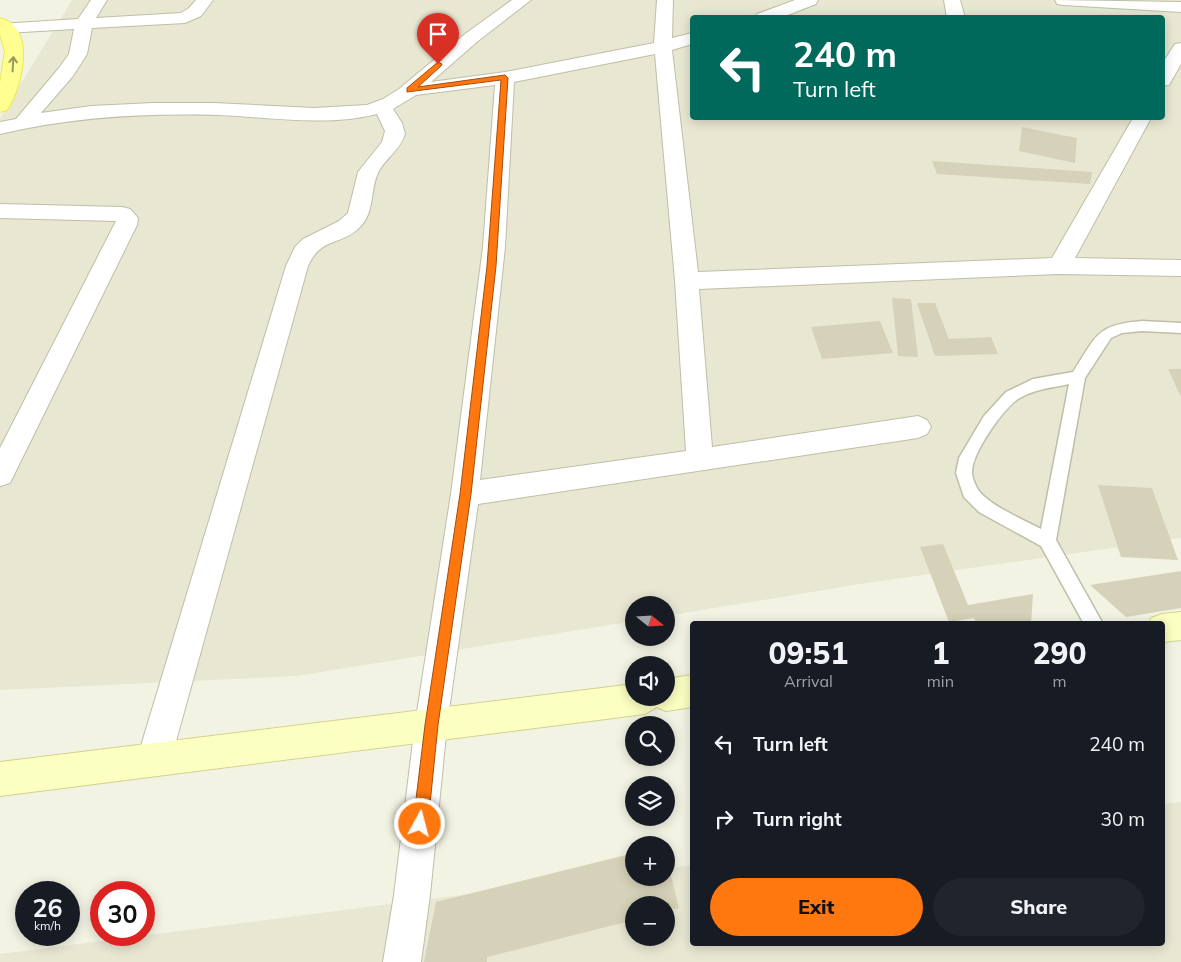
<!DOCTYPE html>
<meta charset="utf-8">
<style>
:root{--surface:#171b24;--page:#20242c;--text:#f1f3f6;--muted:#9ea1a6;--accent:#ff770f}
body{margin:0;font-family:Mulish,sans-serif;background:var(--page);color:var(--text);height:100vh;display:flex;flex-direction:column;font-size:19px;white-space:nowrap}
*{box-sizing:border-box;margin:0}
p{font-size:16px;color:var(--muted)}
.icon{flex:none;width:28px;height:28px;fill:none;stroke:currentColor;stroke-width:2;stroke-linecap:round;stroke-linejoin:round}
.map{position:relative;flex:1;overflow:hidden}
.details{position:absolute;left:690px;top:621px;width:475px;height:325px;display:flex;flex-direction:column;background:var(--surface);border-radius:5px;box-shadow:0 2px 12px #0003}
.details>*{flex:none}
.top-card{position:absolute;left:690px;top:15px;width:475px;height:105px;border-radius:5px;box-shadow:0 2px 12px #0003;background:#00695c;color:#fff;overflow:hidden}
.needle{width:32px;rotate:108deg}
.controls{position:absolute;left:625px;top:596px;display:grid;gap:10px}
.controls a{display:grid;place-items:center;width:50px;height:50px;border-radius:50%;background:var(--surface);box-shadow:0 2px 12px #0003;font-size:25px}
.speed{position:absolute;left:15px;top:881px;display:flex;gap:10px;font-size:25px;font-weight:700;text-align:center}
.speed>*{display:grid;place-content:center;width:65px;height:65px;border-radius:50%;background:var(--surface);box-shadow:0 2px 12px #0003;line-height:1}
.speed small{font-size:12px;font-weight:400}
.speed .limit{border:8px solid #d22;background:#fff;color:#111}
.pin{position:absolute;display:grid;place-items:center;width:42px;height:42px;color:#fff;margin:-51px -21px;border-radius:50% 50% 50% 0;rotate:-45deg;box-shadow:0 0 5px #0007}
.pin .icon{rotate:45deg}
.me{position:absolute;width:55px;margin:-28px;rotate:7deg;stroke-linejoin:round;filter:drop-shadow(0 0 4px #0008)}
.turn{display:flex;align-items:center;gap:18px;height:105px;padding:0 20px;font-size:22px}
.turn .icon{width:65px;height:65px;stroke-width:2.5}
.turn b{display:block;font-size:35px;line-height:42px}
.eta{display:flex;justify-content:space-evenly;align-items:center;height:85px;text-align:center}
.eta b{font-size:30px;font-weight:800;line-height:35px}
.primary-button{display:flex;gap:10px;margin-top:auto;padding:10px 20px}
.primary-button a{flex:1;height:58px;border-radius:30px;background:var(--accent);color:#111;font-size:20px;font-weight:800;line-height:58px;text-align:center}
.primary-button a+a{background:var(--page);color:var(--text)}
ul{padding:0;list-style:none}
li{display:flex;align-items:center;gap:15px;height:75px;padding:0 20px}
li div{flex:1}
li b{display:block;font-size:19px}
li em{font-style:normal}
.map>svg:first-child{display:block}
</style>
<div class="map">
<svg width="1181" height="962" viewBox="0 0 1181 962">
<rect width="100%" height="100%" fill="#f3f3e4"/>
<path fill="#e8e7d2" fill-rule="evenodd" d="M72,0H1181V538L860,584L666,616V605H634V621L297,676L0,690V118ZM692,18H1162V118H692Z
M1181,802V962H0V954L634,873V878H666V869L692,865V944H1162L1163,804ZM634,905H666V938H634Z"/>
<path fill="#d6d2b9" d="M1022,127L1077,138L1075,163L1019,151Z
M932,161L1092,172L1090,184L937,174Z
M892,298L911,299L918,357L898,356Z
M917,303H935L949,339L991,337L998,354L935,356Z
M880,321L893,353L822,359L811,327Z
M1168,369H1181V397Z
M1098,485L1152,488L1178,560L1121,557Z
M943,544L968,605L1033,594L1031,624H976L974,618L949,622L920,547Z
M1181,571V608L1126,617L1090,585Z
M634,853V878H666L667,860L679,908L666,911V905H634V920L487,957V962H424L436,902Z"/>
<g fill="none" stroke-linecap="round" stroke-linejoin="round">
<g stroke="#bfbea6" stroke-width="3">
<path id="lane" d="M1142,321L1181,323V333L1142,331L1122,333L1111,338L1085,378L1056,540L1103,624H1084L1041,546L979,512L964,497L956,473L959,458L984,416L1006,392L1033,379L1073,372C1097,336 1095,325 1142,321ZM1069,384L1041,529C1023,519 987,505 977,488C975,484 972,477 972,473C971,454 1003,409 1018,399C1034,389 1051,388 1069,384Z"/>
</g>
<g stroke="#bfbea6" stroke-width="2">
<path id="street" d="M91,0H107L96,18L181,13L189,8L196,0H213L201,16L185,23L92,28L87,54L73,76L41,113L91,106L153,103H214L314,108L367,105L383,99L399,89L465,34L512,0H531L478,41L431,82L505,72L654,43L657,0H673L672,38L692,33V44L672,50L698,272L1052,258L1133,118H1151L1075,258L1181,260V276L1059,274L699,289L712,447L918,416L927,420L931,427L927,434L918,438L478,504L447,725L430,895L421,962H383L394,895L415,725L451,494L483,247L495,85L416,95L393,109L402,123L405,134C400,150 386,158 379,171C369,190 376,212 359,228C340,246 321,237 308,266L171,759L166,771L154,776L142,771L137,759L286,266L295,247L303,239L339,221L348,213L358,172L382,142L385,131L377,114C326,127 270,117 218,115C144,113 72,117 0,134V122L16,119L59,68L69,54L74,29L6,33L0,32V24L78,19ZM655,54L675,281L686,451L480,480L505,247L514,82Z
M795,0H818L816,4L780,18H755L757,14Z
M944,0H960L965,18H947Z
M1055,0L1181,2V12L1063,5L1057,4Z
M1181,43V64L1169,85L1162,86V64L1175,44Z
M0,204L122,207L130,209L138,218L137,225L10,483L0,486V448L116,221L0,218Z"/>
</g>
<g stroke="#d2d38e" stroke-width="2">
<path id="secondary" d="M1181,612V640L1162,642V624H1149L1151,618L1162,614Z
M692,675V707L666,711L657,707L645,714L0,796V762L634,684V698H666V679Z"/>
</g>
<g stroke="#ece95a" stroke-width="2">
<path id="primary" d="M0,18C37,27 22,88 7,110L0,112V83L5,52L0,34Z"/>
</g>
<use href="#lane" fill="#fff" fill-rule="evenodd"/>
<use href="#street" fill="#fff" fill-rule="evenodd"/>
<use href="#secondary" fill="#fcffc2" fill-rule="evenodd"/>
<use href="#primary" fill="#ffff91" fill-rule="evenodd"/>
</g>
<defs><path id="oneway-shaft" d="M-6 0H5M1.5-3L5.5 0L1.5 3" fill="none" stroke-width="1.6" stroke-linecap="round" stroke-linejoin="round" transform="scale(1.25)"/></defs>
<use stroke="#99985d" href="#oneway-shaft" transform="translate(13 64) rotate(-87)"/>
<path fill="#ff770f" stroke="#a64d0a" d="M438,62L442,64L441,66L418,87L505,75L508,78L496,266L471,494L438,725L428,824L426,829L420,831L415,829L413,824L425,725L460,494L487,266L501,80L407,92V88Z"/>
</svg>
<div class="controls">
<a><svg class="needle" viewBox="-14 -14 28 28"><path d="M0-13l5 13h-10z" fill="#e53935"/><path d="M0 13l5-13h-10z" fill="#9ea1a6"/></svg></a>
<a><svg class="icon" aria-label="sound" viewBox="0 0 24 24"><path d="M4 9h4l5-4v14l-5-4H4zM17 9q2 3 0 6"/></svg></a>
<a><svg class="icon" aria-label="search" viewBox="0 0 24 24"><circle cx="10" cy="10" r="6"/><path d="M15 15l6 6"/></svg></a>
<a><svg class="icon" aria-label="layers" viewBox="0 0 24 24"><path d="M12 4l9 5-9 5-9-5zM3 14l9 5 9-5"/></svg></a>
<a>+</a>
<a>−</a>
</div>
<div class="speed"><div>26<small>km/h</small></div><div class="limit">30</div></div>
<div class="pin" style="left:438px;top:64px;background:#d93025"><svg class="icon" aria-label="arrive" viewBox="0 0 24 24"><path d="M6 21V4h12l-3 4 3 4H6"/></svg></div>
<svg class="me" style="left:420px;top:824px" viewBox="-20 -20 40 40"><circle r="17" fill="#ff770f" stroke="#fff" stroke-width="3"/><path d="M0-11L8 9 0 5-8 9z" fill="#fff"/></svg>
<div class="top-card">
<div class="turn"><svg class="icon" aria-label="left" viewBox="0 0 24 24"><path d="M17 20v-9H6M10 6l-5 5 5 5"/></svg><div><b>240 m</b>Turn left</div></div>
</div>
<section class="details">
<div class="eta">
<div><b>09:51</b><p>Arrival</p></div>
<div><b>1</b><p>min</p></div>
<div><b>290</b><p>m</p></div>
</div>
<ul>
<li><svg class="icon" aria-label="left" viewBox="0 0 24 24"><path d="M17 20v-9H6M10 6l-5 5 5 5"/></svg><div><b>Turn left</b></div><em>240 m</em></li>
<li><svg class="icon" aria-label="right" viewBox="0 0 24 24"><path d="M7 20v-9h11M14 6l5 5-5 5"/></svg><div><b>Turn right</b></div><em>30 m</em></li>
</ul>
<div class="primary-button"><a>Exit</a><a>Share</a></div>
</section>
</div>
